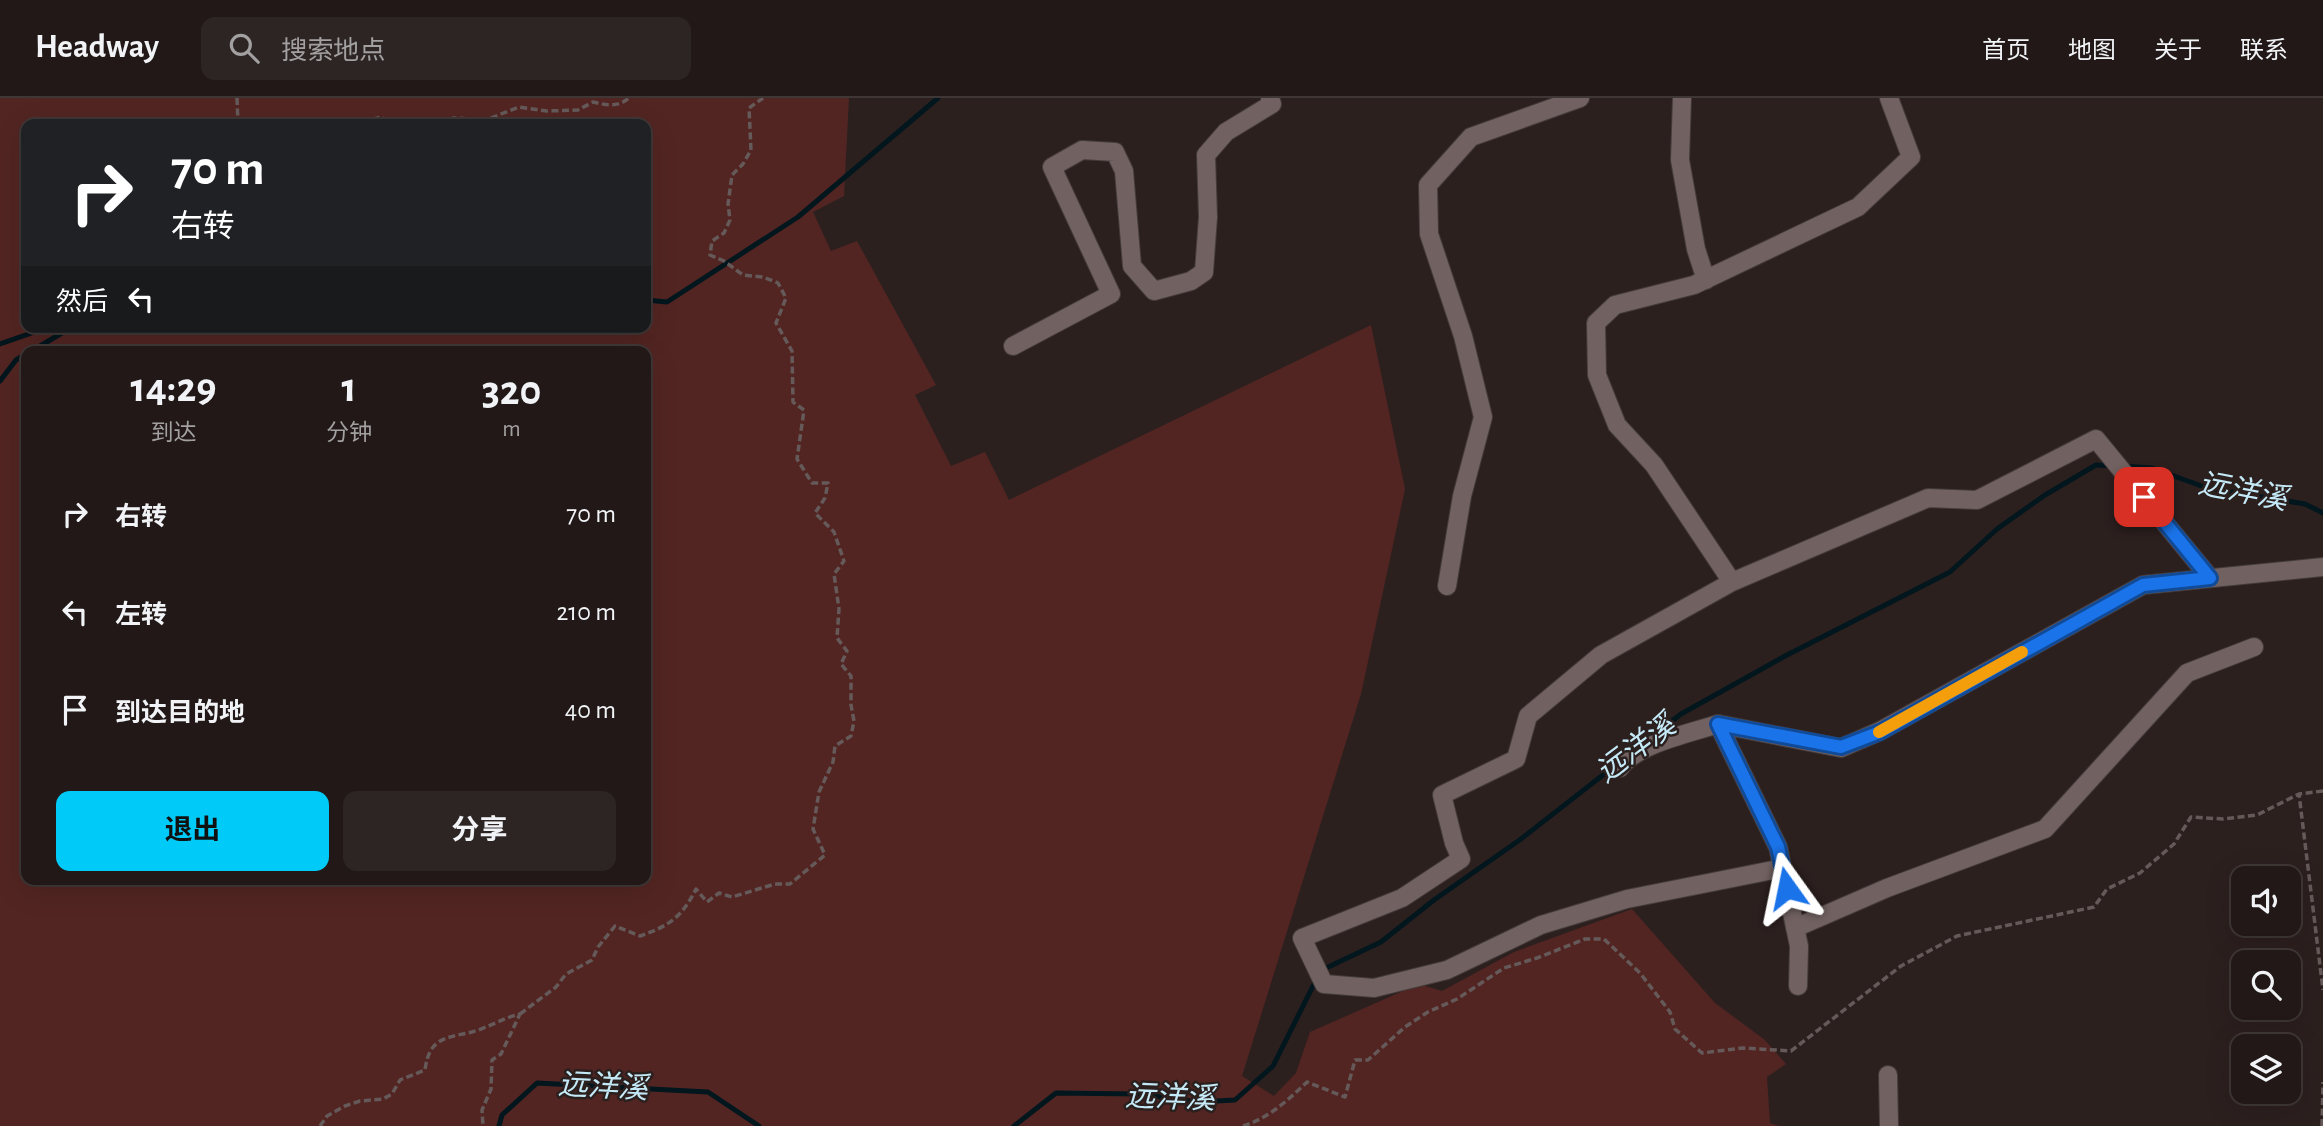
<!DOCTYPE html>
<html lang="zh">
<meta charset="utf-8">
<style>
:root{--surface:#211817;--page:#2d2524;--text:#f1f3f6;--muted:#a2a0a1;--line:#3e3736;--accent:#00cbf8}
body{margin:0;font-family:"Alegreya Sans","Noto Sans SC",sans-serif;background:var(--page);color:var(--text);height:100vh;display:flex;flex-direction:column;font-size:26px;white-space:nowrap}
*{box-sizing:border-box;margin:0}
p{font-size:23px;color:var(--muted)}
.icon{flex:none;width:38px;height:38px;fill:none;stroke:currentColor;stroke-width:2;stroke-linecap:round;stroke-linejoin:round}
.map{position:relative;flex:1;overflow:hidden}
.side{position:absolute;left:21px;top:248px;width:630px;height:539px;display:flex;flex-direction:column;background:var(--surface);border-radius:14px;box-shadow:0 7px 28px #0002,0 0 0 2px var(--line)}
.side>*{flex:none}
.hud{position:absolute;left:21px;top:21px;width:630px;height:214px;border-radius:14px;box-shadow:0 7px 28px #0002,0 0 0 2px var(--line);background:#202124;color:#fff;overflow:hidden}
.buttons{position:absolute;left:2231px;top:768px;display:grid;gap:14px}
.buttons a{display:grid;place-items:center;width:70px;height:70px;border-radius:14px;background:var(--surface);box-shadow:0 7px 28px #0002,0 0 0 2px var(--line);font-size:35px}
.pin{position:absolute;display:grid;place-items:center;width:60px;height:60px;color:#fff;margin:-30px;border-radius:14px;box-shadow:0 4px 10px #0006}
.me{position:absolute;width:77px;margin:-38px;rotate:348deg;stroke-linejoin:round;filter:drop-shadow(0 0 5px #0008)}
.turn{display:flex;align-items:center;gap:24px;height:147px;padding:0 35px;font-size:32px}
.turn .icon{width:91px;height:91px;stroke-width:2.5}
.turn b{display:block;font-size:49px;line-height:60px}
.then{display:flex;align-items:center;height:66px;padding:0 35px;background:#0003;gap:14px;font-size:26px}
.eta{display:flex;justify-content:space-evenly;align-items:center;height:119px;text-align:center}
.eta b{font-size:42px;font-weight:700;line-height:49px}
.primary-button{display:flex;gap:14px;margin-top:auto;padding:14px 35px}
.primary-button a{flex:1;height:80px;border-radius:14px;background:var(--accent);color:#111;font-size:28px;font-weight:700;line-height:80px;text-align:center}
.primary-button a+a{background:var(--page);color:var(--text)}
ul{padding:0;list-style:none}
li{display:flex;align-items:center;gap:21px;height:98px;padding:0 35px}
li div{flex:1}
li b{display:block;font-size:26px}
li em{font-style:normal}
header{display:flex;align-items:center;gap:42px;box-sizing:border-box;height:98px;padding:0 35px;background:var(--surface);border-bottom:2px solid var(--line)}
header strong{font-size:33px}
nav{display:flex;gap:38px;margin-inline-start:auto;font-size:24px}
.search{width:490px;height:63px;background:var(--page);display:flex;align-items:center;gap:18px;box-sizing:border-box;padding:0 24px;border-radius:14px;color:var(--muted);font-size:26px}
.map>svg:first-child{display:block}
</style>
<header>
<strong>Headway</strong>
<div class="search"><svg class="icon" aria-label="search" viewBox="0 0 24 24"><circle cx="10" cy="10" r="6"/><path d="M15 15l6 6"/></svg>搜索地点</div>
<nav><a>首页</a><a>地图</a><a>关于</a><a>联系</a></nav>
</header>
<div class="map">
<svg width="2323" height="1028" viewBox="0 0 2323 1028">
<rect width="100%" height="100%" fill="#2c201f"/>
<path fill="#522522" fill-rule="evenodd" d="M0,0H849L844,98L813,114L831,153L857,143L936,287L915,297L951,368L985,354L1009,402L1371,227L1405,391L1361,596L1242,978L1274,998L1296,975L1310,934L1419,886L1442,893L1514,854L1632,811L1715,905L1765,942L1786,966L1767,979L1770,1025L1779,1028H0ZM26,26H646V229H26ZM26,254H646V782H26Z"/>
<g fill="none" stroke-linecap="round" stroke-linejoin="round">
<path stroke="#02161d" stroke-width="5" d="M646,202L667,204L798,119L938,0
M0,246L49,229
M30,254L72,229
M0,283L16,262L26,256
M2123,368L2152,370L2207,390L2305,406L2323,415
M1649,641L1681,616L1785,558L1950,474L1997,431L2045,397L2096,367L2113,368
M1322,872L1381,844L1434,802L1521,741L1617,666
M499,1028L502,1017L537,985L708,994L759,1028
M1014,1028L1056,995L1139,996L1197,1004L1235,1002L1273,968L1317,880"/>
<g stroke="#443b3a" stroke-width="20">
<path id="street" d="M1682,0L1680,62L1696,151L1706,182
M1013,248L1111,196L1052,69L1082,52L1115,54L1124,73L1132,168L1154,193L1191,183L1204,174L1208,119L1206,57L1226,34L1272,6L1270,0
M1732,484L1654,367L1617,327L1597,277L1596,225L1615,207L1694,187L1858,109L1911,59L1889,0
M1447,488L1462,398L1483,319L1463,238L1429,136L1428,87L1471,39L1580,0
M1620,670C1636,646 1691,635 1718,626
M1783,770L1627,801L1541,827L1447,872L1374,890L1324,886L1302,840L1402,800L1461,761L1454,745L1442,697L1516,661L1528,618L1601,557L1732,484L1928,400L1977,402L2096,341L2210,480
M1795,830L1887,790L2045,731L2187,575L2254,549
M1798,888L1799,848L1778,749L1718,626L1841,650L1880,633L2143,487L2323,469
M1888,977L1889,1028"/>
</g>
<path stroke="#655a59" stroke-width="3.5" stroke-dasharray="7 3.5" stroke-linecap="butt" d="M237,0L238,26
M323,26C338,22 350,19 366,23
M364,26L366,23L381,19L395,26
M429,26L454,20L486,22L519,9L547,13L578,12L593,4C607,7 617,10 629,0
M2323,693L2299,696L2323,892
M520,916L556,889L566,876L592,862L598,849L615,828L640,838C669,828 682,819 696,791L707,804L719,795L732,799L775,786H790L825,757L813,731L819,694L833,664L835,648L851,638L854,623L851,607V578L841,566L847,553L837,540L839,511L834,476L844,463L834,434L815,415L825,400L828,385H812L797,361L804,312L793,304L792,253L776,225L786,200L778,185L763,179L743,177L724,163L710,157L712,143L724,135L730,122L728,106L732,77L743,66L751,52L749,10L763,0
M320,1028L327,1018L345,1008L360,1003L383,1001L392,996L400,982L425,972C429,940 445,940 472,934C487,930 503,920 520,916L501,956L492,962L491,991L482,1012L483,1028
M1243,1028C1269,1020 1288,1002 1307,984L1345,999L1355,962H1368L1405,929L1428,914L1457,901L1504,870L1537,860L1585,841H1604L1640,875L1670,914L1675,931L1702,955L1743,950L1791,953L1901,868L1957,838L2094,809L2107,791L2140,775L2174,746L2191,719L2223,721L2257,717L2299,696
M2322,1028L2323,984"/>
<use href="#street" stroke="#716261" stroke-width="18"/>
</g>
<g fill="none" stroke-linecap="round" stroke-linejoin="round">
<g stroke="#114b97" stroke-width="18">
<path id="route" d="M1787,790L1778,749L1718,626L1841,649L1880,634L2143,487L2210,480L2144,399"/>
</g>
<use href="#route" stroke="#1a73e8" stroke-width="12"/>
<path stroke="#f59e0b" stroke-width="12" d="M1879,634L2022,554"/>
</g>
<g text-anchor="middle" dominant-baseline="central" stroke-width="5" stroke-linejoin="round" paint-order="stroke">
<g font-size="30" font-style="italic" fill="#c5eaf7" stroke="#2c201f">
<text transform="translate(2243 394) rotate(11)">远洋溪</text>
<text transform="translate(1636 651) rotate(-37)">远洋溪</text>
<text transform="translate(603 989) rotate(3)">远洋溪</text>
<text transform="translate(1170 1000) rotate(2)">远洋溪</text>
</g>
</g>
</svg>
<div class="buttons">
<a><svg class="icon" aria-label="sound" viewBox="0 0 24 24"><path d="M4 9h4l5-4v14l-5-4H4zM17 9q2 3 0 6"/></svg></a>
<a><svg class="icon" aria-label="search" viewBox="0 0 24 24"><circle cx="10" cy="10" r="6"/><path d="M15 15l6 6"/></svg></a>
<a><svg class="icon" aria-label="layers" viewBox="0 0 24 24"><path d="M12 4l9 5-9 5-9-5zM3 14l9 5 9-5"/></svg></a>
</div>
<div class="pin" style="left:2144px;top:399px;background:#d93025"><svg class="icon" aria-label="arrive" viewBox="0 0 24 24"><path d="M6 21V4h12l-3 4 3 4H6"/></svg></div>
<svg class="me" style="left:1787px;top:790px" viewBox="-20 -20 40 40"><path d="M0-17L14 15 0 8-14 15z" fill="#1a73e8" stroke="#fff" stroke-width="4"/></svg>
<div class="hud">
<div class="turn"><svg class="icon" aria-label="right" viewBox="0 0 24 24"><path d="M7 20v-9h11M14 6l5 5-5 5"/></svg><div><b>70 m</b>右转</div></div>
<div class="then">然后<svg class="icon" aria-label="left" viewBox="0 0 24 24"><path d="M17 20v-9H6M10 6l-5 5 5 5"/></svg></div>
</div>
<section class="side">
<div class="eta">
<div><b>14:29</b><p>到达</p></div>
<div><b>1</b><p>分钟</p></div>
<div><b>320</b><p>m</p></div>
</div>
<ul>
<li><svg class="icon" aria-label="right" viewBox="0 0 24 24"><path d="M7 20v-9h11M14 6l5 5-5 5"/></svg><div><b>右转</b></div><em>70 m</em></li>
<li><svg class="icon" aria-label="left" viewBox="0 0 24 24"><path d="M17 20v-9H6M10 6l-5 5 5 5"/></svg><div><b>左转</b></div><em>210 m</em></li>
<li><svg class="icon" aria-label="arrive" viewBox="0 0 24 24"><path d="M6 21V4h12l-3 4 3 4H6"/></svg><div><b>到达目的地</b></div><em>40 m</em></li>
</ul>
<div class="primary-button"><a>退出</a><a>分享</a></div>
</section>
</div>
